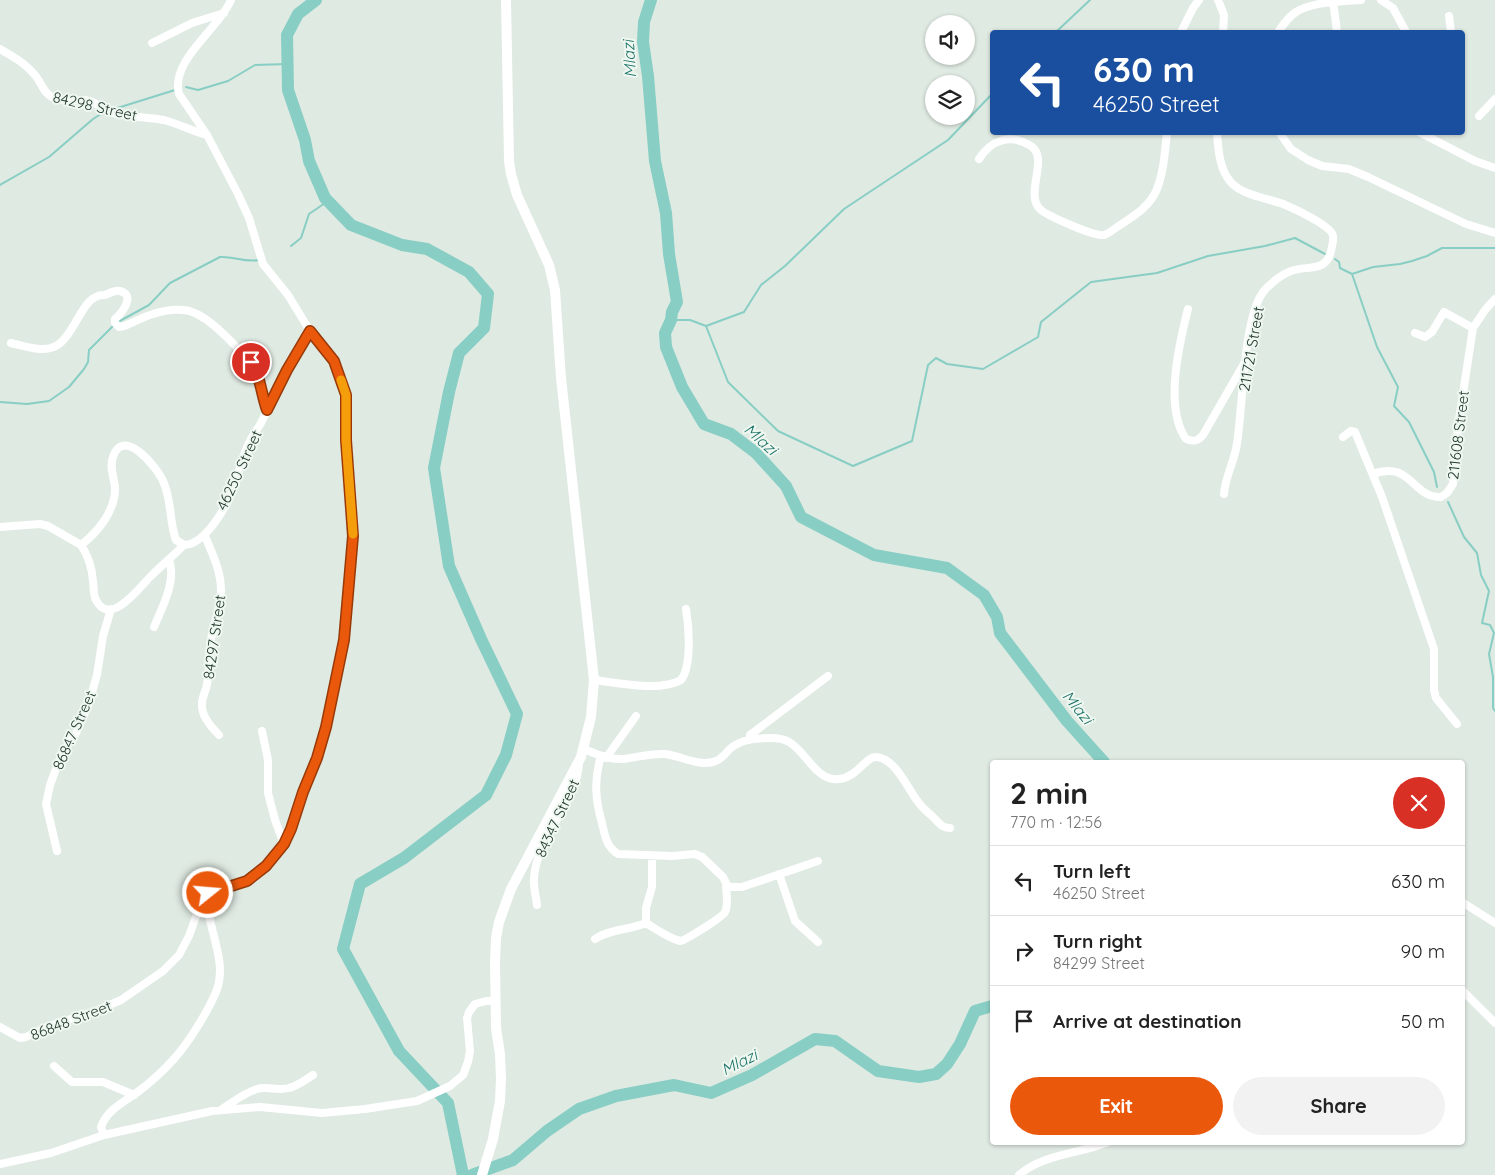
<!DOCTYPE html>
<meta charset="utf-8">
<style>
:root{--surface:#fff;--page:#f2f2f2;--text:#222;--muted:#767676;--line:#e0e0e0;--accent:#ea580c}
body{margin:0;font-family:Quicksand,sans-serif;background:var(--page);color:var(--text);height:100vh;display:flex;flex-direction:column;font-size:19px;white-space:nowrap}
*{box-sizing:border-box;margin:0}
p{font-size:16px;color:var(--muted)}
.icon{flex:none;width:28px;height:28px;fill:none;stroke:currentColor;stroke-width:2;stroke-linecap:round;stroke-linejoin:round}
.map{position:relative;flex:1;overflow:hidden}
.side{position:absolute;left:990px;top:760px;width:475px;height:385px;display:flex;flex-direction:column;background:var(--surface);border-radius:5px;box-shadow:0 1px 4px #0004}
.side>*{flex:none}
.hud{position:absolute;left:990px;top:30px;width:475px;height:105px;border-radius:5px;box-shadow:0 1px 4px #0004;background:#1a4fa0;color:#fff;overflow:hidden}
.tools{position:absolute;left:925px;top:15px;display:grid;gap:10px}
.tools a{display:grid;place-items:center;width:50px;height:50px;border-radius:50%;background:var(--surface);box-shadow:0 1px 4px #0004;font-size:25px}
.pin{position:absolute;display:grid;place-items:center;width:42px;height:42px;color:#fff;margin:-21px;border:2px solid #fff;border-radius:50%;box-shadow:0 1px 5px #0007}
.me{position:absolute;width:55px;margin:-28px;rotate:73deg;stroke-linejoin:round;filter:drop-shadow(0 0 4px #0008)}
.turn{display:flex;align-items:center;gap:18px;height:105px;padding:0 20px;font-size:22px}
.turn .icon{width:65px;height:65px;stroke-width:2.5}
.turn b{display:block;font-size:35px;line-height:42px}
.round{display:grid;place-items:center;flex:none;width:52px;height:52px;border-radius:26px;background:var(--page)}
.overview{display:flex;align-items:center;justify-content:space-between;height:85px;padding:0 20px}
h1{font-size:30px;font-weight:800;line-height:38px}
.button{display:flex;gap:10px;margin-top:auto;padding:10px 20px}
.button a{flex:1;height:58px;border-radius:30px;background:var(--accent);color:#fff;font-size:20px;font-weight:800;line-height:58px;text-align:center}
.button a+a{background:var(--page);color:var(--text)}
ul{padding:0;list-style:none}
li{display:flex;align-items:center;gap:15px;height:70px;padding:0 20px;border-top:1px solid var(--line)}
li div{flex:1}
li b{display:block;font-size:19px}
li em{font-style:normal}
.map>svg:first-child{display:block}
</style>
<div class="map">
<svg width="1495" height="1175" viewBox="0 0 1495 1175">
<rect width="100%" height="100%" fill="#dfeae2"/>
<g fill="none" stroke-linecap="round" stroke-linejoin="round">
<path stroke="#88cec4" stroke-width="2" d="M1056,32L1090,0
M186,87L198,90L228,81L255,65L287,64
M111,110L175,90
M0,185L49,157L93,119L104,112
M291,246L301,238L309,214L328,201
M1335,259L1339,262L1340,268L1352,274L1377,347L1398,387L1394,406L1409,422L1434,472L1437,487
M1352,274L1373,267L1400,264L1412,261L1427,256L1442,248H1495
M671,320H690L706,326L744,312L761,285L785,266L844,209L948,140L992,94
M118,322L149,305L170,283L220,257C233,256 245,263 259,260
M706,326L728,382L778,431L853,466L912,441L928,365L936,358L947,364L983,369L1038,337L1041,322L1091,282L1157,273L1208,256L1265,246L1295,238L1325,254
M0,402L27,404L49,401L69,387L84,369L88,362L89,350L114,325
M1448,502L1464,537L1477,553L1481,575L1489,591L1482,623L1490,625L1494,633L1489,654L1493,677V708L1495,711"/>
<path stroke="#88cec4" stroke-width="12" d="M316,0L298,14L287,35L288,90L305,140L309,161L325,198L351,225L402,245L427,249L469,272L488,294L484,328L459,353L449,392L434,468L449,566L481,639L517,714L506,755L486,795L404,858L360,884L343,949L399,1051L448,1103L463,1175
M651,0L644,22L643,42L648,76L655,161L666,213L669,254L677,302L672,312L671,320L665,333L666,347L682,387L704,424L731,434L756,453L786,486L801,517L874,555L947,568L984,595L997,617L1000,633L1067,721L1104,762
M472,1175L513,1160L547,1131L579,1109L616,1096L674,1085L711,1093L752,1075L815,1039L835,1041L878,1071L919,1077L936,1074L947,1064L960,1044L975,1011L992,1006"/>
<path stroke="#fff" stroke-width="8" d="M1218,0L1224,15L1223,32
M1333,0L1337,32
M1381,0L1393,8L1406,32
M1449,16L1451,32
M1181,32L1193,8L1199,0
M1278,32C1283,25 1288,17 1296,12C1312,2 1342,1 1361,0
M152,43L192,23L224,13
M0,49C12,56 25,63 34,74C41,81 43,93 52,97C65,103 78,98 90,101C97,103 101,108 107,111C121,117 148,117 164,120C179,124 192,131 207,135
M1479,116L1495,99
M1217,132C1218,147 1219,164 1227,177C1238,196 1265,197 1283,204C1293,208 1332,226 1333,236C1334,240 1332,246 1331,251C1326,273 1307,265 1291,271C1281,275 1271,283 1264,291C1243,316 1243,408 1237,443C1235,461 1225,476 1224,494
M1279,132L1291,149L1308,160L1322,166L1349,169L1368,177L1466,224L1495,233
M1419,132L1475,161L1495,168
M979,159C991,140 1011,133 1031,146C1050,159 1023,195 1041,210C1048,216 1095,237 1104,235C1108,234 1113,230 1117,227C1132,217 1150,207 1157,189C1164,171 1165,151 1167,132
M1188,309C1179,344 1164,408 1186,439C1194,442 1198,441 1203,435L1245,362
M1415,333L1425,337L1432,332L1444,312L1473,328
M11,343C24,346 43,353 56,346C74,336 81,301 98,296C100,295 103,295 105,295C110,293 115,290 120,291C136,295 122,313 115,319V323L119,327L124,326C134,322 143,317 153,314C162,311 175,309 184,310C207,312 235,346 251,362L256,370L260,381L267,410
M1343,437L1351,431L1355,432L1382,497L1434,649V690L1436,698L1457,724
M1373,474C1411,460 1412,498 1441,497L1447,493L1453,484L1458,426L1473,328L1485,310L1495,299
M0,527L40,524L48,526L81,545C98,532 116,510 115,487C114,477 109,467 113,457C123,426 156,466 163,481C172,500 169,521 176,540L184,545C205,545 226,507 233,490C239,473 242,455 251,439C254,433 258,428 261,423C277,392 291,360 310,331
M205,536C212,553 221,571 221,590C221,609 212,627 210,646C209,659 210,671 207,684C206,692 201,698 202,706C202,717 212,728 219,735
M81,545C89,557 92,567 93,581C94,587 93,595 96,600C110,628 140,587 150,577C161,566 173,556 184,545
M154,627C162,608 177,580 169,560
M594,680C617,683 661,692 681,680C692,666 689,626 686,609
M262,731L268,760V793L275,820L284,844
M749,740L750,735L828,676
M584,749C597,755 610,760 624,759C638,757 651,753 665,754C681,756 697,766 713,762C722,760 725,753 731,748C742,739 757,738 771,738C777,738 784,739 789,742C806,751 816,782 839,779C858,777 866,756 876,757C896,758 908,790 919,803C923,809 929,813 935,819C940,824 942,828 950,828
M601,756C594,780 595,799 602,823C605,836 606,846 618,854L672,856L695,854L702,857L723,877L728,887H742L818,861
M606,758L636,716
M57,851L46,804L50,785L62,753L76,733L88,706L97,675L103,636L111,609
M779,874L795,921L818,942
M1462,902L1495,923
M537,905C536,896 533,886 534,878C537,835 576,805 579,764
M646,923V908L652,887V856
M595,939C609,929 630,930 646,923C656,929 668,938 680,941C684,941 723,917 725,912C729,904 726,893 726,885
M1462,990L1495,1023
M0,1027L20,1038L26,1037L49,1026L93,1012L121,1000L163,971L179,955L189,936L198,911L207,895
M54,1066L72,1082H103L134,1095
M222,1109C233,1102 244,1093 257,1089C267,1086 278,1091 289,1088C298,1086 305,1080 313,1075
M104,1135L101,1127C107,1109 126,1101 139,1091C151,1082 163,1071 173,1060C188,1044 208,1011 216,992C230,958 202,923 209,890L238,885L256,875L266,867L281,849L291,829L303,792L317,758L331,707L344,640L349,590L352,520L346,440V395L334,361L310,331L288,295L263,264L249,218L238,194L207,135L179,94C170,60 219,29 231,0
M0,1164L51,1153L104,1135L212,1111L260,1107L322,1113L365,1109L417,1101L450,1086L463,1075L468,1062L470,1051L467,1018L469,1012L475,1004L486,1001H496
M1019,1175C1043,1154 1079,1154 1108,1142"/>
<path stroke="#fff" stroke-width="10" d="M482,1175L493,1139L500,1101L501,1079L500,1054L496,1028L495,962L496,938L499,922L511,889L581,757L591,717L594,680L561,378L555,290L549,265L517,195L511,174L509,161L506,0"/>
</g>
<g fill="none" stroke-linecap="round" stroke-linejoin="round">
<g stroke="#983908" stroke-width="12">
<path id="route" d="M208,893L209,890L216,887H228L247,881L266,866L284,844L291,829L303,792L317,758L326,727L344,640L353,536L346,440V395L334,361L310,331L287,370L267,410C261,394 261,377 251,362"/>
</g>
<use href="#route" stroke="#ea580c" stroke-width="9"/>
<path stroke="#f59e0b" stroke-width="9" d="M341,380L346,395V440L353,534"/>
</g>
<g text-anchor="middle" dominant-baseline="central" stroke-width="4" stroke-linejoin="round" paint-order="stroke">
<g font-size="15" fill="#21392b" stroke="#eff7f1">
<text transform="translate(95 106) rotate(13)">84298 Street</text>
<text transform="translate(1251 349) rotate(-80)">211721 Street</text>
<text transform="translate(1458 435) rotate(-83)">211608 Street</text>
<text transform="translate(239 470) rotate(-65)">46250 Street</text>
<text transform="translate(214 637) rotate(-82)">84297 Street</text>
<text transform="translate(74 730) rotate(-66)">86847 Street</text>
<text transform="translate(557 818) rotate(-65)">84347 Street</text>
<text transform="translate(71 1020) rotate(-21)">86848 Street</text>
</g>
<g font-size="16" font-style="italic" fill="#1d7368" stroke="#eff7f1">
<text transform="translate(629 59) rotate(-94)">Mlazi</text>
<text transform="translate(761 439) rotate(42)">Mlazi</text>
<text transform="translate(1078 707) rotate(51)">Mlazi</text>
<text transform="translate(739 1062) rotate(-26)">Mlazi</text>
</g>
</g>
</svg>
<div class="tools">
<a><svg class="icon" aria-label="sound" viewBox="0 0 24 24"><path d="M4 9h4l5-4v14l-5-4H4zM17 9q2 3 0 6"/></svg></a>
<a><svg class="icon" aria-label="layers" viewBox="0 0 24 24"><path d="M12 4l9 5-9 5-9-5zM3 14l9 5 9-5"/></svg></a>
</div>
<div class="pin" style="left:251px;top:362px;background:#d93025"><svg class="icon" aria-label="arrive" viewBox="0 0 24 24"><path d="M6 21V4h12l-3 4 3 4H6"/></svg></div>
<svg class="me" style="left:208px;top:893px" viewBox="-20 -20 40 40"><circle r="17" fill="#ea580c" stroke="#fff" stroke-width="3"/><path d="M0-11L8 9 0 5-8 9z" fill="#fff"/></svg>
<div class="hud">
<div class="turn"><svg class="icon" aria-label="left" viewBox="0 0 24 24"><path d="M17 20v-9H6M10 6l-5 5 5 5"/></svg><div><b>630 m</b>46250 Street</div></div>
</div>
<section class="side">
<div class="overview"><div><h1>2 min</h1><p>770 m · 12:56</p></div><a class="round" style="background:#d93025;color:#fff"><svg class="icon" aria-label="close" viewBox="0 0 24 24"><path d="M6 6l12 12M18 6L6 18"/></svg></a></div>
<ul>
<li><svg class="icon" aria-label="left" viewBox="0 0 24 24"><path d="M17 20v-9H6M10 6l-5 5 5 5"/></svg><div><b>Turn left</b><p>46250 Street</p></div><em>630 m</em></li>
<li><svg class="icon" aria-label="right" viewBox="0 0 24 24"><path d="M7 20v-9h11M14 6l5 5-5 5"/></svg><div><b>Turn right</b><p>84299 Street</p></div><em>90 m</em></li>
<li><svg class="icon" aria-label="arrive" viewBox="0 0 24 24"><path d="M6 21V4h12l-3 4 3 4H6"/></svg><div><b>Arrive at destination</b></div><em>50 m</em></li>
</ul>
<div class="button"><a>Exit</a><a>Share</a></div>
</section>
</div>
